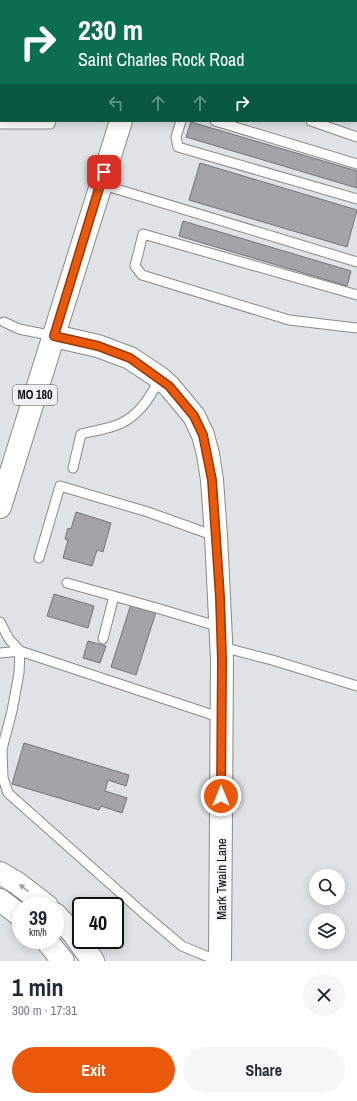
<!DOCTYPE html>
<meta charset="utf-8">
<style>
:root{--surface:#fff;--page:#f6f6f7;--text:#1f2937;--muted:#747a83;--accent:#ea580c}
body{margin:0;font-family:"Archivo Narrow",sans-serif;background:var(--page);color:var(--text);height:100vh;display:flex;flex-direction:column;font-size:15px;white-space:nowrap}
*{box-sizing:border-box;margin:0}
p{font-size:13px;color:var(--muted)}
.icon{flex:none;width:22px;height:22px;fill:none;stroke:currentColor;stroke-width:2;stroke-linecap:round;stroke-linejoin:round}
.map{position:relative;height:961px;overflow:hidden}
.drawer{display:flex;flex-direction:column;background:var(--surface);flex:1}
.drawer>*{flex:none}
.banner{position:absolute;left:0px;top:0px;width:357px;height:122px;box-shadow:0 2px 10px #0003;background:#0b6e4f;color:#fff;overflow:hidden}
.buttons{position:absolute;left:309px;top:869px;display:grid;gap:8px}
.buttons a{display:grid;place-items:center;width:36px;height:36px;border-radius:50%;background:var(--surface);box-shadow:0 2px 10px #0003;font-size:20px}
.speed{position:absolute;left:12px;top:897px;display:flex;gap:8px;font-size:20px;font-weight:700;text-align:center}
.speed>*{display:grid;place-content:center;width:52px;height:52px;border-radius:50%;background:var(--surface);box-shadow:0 2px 10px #0003;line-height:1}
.speed small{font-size:10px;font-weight:400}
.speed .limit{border:2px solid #111;border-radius:6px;background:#fff;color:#111}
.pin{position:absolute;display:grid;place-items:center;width:34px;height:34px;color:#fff;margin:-17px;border-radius:8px;box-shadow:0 2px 6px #0006}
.me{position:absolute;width:44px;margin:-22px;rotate:0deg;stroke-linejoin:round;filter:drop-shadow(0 0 3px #0008)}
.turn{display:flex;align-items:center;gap:14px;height:84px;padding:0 12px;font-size:18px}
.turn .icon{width:52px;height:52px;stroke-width:2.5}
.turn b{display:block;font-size:28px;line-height:34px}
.lanes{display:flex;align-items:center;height:38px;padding:0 12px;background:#0003;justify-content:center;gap:20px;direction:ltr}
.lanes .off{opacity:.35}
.round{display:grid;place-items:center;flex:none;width:42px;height:42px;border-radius:21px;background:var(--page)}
.headline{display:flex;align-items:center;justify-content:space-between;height:68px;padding:0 12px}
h1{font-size:24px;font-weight:700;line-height:30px}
.cta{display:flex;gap:8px;margin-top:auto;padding:8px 12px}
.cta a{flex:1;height:46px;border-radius:24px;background:var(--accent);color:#fff;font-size:16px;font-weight:700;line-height:46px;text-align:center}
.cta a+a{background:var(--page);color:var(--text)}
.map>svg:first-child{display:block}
</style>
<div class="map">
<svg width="357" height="961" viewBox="0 0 357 961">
<rect width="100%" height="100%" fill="#e0e3e6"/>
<path fill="#a2a4a8" stroke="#727477" d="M0,45H1L0,118Z
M191,122L357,171V188L186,137Z
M200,163L357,210L347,247L189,200Z
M183,221L351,271L347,286L179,236Z
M76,512L111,523L103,552L97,550L92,566L63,558L68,540L65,539L68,528L71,529Z
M54,594L94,606L88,628L47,616Z
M131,604L156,612L136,675L111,667Z
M88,641L106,646L100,663L83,658Z
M24,743L129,775L126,786L108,780L105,791L127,798L122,813L101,806L99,810L12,784Z"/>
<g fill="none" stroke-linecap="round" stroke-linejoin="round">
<g stroke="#878a8d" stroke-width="11">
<path id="lane" d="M317,0L320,1
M356,6L357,3
M0,40H1
M181,121L176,137L178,147L357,199
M215,121L357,164
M311,121L357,137
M0,124H50L51,121
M100,184L357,262
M357,295L143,234L135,266L142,275L289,320L357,328
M4,322L19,329L54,336
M73,468L81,434C92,431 103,430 114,426C137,419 150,398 160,378
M39,558L60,486L148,512L215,536
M67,583L160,609L220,627
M0,622L9,639L20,651L19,673L12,711L2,749L3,778L8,793L143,913L182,946L218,961
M103,639L114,596
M222,647L272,660L357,686
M0,653L20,651L222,718"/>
</g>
<g stroke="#878a8d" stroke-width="24">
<path id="secondary" d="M54,336L98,346L130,358L160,378L169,386L194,416L203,435L208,454L212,480L216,536L222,660L220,961"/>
</g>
<g stroke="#878a8d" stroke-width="24">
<path id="primary" d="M159,1V0
M0,507L121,121"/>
</g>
<g stroke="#878a8d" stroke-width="24">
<path id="highway" d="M0,873L17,883L47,906
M0,900L21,916
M55,914L73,933L93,961
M46,940L63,961"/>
</g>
<use href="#lane" stroke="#fff" stroke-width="9"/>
<use href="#secondary" stroke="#fff" stroke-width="22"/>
<use href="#primary" stroke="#fff" stroke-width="22"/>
<use href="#highway" stroke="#fff" stroke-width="22"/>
</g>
<defs><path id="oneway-solid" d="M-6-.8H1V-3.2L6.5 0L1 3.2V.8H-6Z"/></defs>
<use fill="#9e9e9f" href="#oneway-solid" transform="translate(24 888) rotate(-142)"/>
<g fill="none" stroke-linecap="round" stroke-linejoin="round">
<g stroke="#983908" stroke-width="10">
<path id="route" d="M104,172L54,336L98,346L130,358L169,386L194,416L203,435L212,480L220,597L222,660L221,796"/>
</g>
<use href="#route" stroke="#ea580c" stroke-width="7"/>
</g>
<g text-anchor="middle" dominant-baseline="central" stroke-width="3" stroke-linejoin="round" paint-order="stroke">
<rect fill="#eef0f4" stroke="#505153" stroke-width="1" x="13" y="385" width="44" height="20" rx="3"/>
<g font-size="12" font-weight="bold" fill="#0c0d0e">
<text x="35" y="395">MO 180</text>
</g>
<g font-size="13" fill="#0c0d0e" stroke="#eef0f4">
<text transform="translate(221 879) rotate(-90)">Mark Twain Lane</text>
</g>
</g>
</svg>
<div class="buttons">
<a><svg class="icon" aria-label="search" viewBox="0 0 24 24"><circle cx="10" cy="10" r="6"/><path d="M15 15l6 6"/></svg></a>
<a><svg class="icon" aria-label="layers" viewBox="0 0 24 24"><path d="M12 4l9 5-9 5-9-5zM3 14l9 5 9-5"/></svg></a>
</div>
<div class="speed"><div>39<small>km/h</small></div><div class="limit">40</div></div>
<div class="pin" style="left:104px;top:172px;background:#d93025"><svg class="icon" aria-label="arrive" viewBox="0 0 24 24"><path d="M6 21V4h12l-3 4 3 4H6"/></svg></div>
<svg class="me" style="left:221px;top:796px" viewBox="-20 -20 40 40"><circle r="17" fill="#ea580c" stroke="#fff" stroke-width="3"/><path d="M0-11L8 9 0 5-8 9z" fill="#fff"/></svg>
<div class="banner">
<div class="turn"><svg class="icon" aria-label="right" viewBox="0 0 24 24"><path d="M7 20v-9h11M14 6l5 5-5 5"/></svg><div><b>230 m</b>Saint Charles Rock Road</div></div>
<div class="lanes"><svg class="icon off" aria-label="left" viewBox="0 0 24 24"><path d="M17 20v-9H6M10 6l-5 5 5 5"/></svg><svg class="icon off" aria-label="ahead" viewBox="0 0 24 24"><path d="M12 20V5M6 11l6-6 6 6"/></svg><svg class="icon off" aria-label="ahead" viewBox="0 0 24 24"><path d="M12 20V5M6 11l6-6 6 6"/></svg><svg class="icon" aria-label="right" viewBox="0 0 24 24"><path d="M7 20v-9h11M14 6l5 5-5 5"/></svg></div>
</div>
</div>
<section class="drawer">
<div class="headline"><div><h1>1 min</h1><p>300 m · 17:31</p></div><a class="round"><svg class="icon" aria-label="close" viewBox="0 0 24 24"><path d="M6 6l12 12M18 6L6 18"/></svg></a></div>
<div class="cta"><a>Exit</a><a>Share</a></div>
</section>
